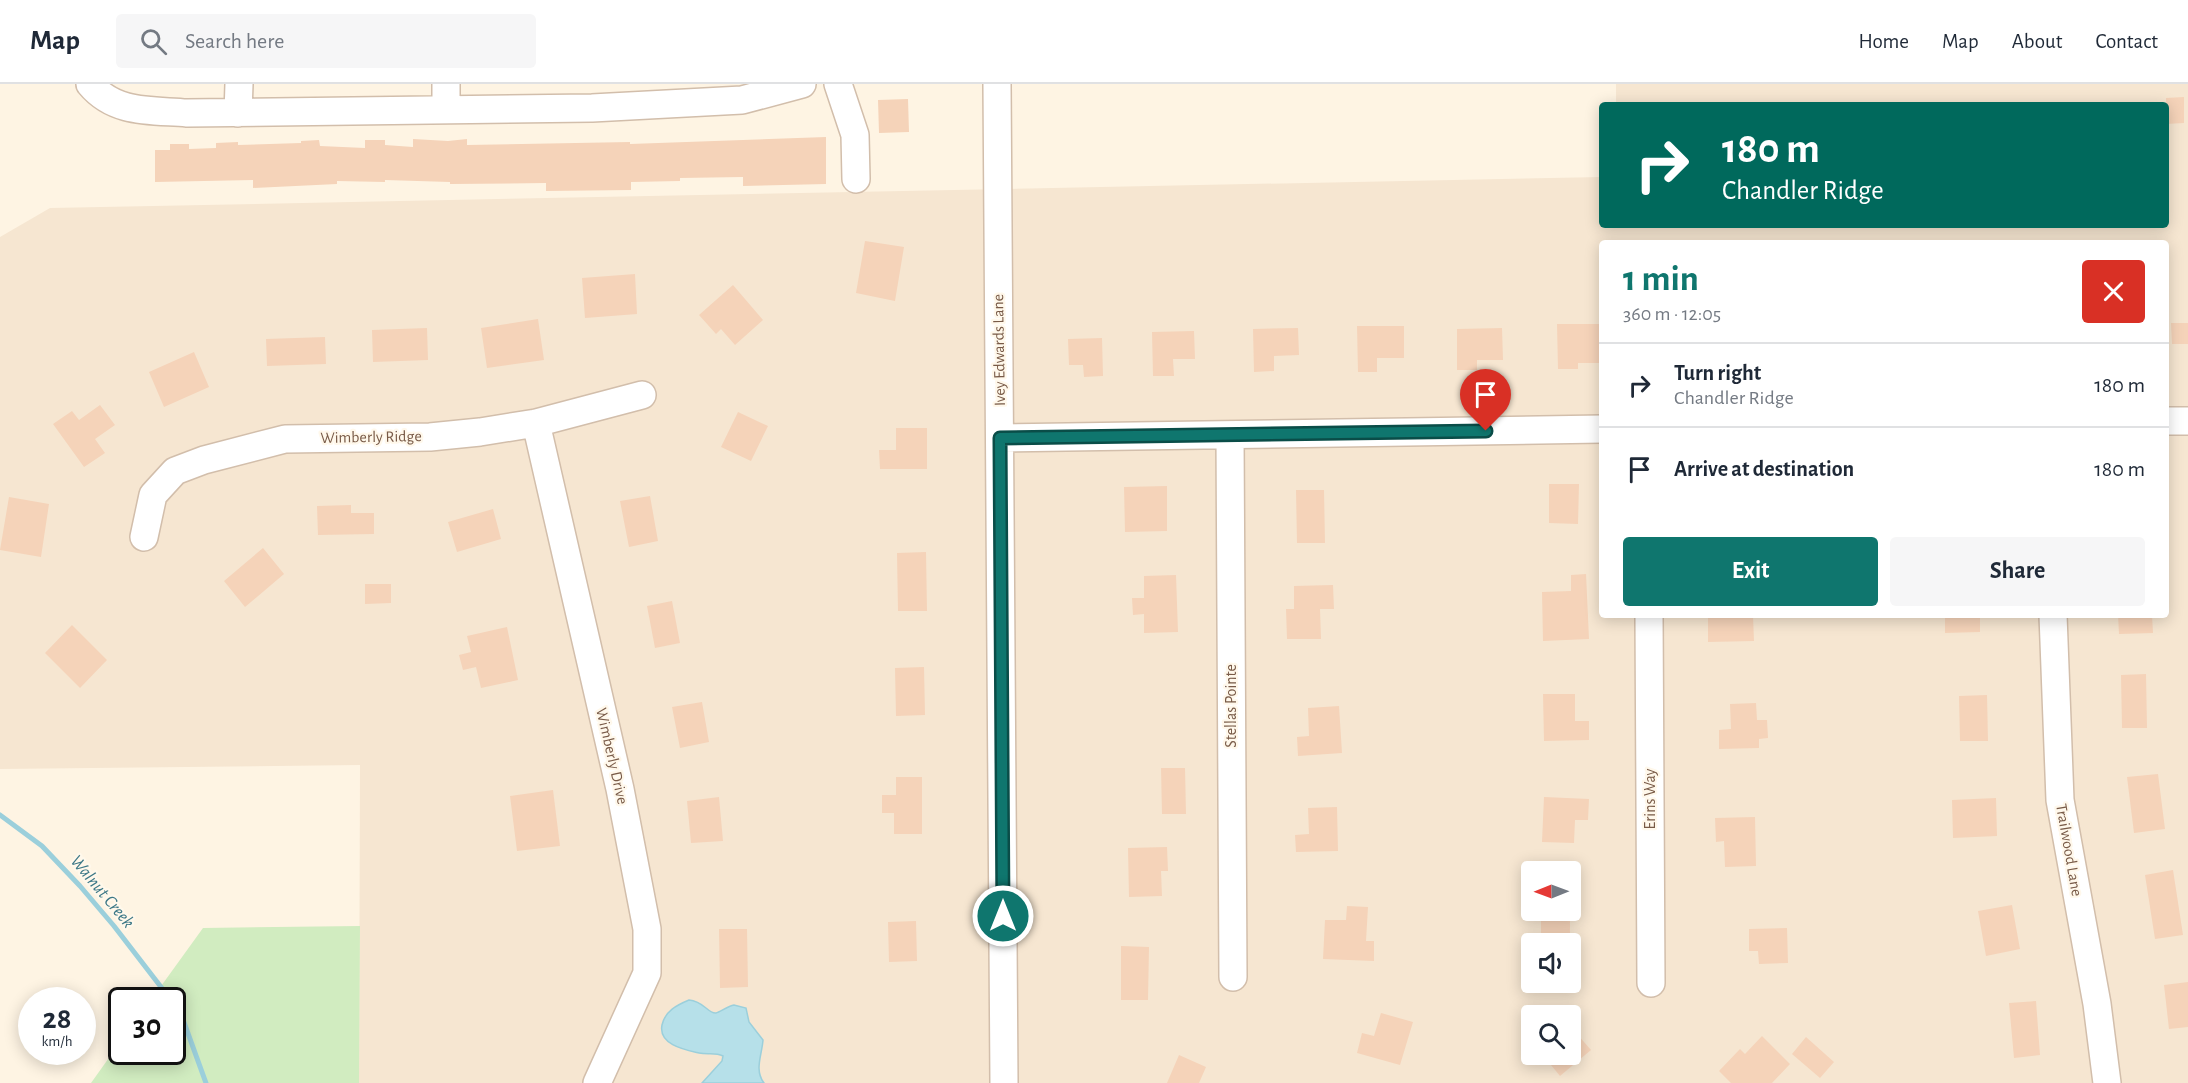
<!DOCTYPE html>
<meta charset="utf-8">
<style>
:root{--surface:#fff;--page:#f6f6f7;--text:#1f2937;--muted:#747a83;--line:#e0e1e3;--accent:#0f766e}
body{margin:0;font-family:"Alegreya Sans",sans-serif;background:var(--page);color:var(--text);height:100vh;display:flex;flex-direction:column;font-size:22px;white-space:nowrap}
*{box-sizing:border-box;margin:0}
p{font-size:20px;color:var(--muted)}
.icon{flex:none;width:33px;height:33px;fill:none;stroke:currentColor;stroke-width:2;stroke-linecap:round;stroke-linejoin:round}
.map{position:relative;flex:1;overflow:hidden}
.drawer{position:absolute;left:1599px;top:156px;width:570px;height:378px;display:flex;flex-direction:column;background:var(--surface);border-radius:6px;box-shadow:0 3px 15px #0003}
.drawer>*{flex:none}
.banner{position:absolute;left:1599px;top:18px;width:570px;height:126px;border-radius:6px;box-shadow:0 3px 15px #0003;background:#00695c;color:#fff;overflow:hidden}
.needle{width:39px;rotate:269deg}
.controls{position:absolute;left:1521px;top:777px;display:grid;gap:12px}
.controls a{display:grid;place-items:center;width:60px;height:60px;border-radius:6px;background:var(--surface);box-shadow:0 3px 15px #0003;font-size:30px}
.speed{position:absolute;left:18px;top:903px;display:flex;gap:12px;font-size:30px;font-weight:700;text-align:center}
.speed>*{display:grid;place-content:center;width:78px;height:78px;border-radius:50%;background:var(--surface);box-shadow:0 3px 15px #0003;line-height:1}
.speed small{font-size:15px;font-weight:400}
.speed .limit{border:3px solid #111;border-radius:9px;background:#fff;color:#111}
.pin{position:absolute;display:grid;place-items:center;width:51px;height:51px;color:#fff;margin:-62px -26px;border-radius:50% 50% 50% 0;rotate:-45deg;box-shadow:0 0 6px #0007}
.pin .icon{rotate:45deg}
.me{position:absolute;width:66px;margin:-33px;rotate:0deg;stroke-linejoin:round;filter:drop-shadow(0 0 4px #0008)}
.turn{display:flex;align-items:center;gap:21px;height:126px;padding:0 24px;font-size:27px}
.turn .icon{width:78px;height:78px;stroke-width:2.5}
.turn b{display:block;font-size:42px;line-height:51px}
.round{display:grid;place-items:center;flex:none;width:63px;height:63px;border-radius:6px;background:var(--page)}
.head{display:flex;align-items:center;justify-content:space-between;height:102px;padding:0 24px}
h1{font-size:36px;font-weight:700;line-height:45px;color:var(--accent)}
.action{display:flex;gap:12px;margin-top:auto;padding:12px 24px}
.action a{flex:1;height:69px;border-radius:6px;background:var(--accent);color:#fff;font-size:24px;font-weight:700;line-height:69px;text-align:center}
.action a+a{background:var(--page);color:var(--text)}
ul{padding:0;list-style:none}
li{display:flex;align-items:center;gap:18px;height:84px;padding:0 24px;border-top:2px solid var(--line)}
li div{flex:1}
li b{display:block;font-size:22px}
li em{font-style:normal}
header{display:flex;align-items:center;gap:36px;box-sizing:border-box;height:84px;padding:0 30px;background:var(--surface);border-bottom:2px solid var(--line)}
header strong{font-size:28px}
nav{display:flex;gap:33px;margin-inline-start:auto;font-size:21px}
.search{width:420px;height:54px;background:var(--page);display:flex;align-items:center;gap:15px;box-sizing:border-box;padding:0 21px;border-radius:6px;color:var(--muted);font-size:22px}
.map>svg:first-child{display:block}
</style>
<header>
<strong>Map</strong>
<div class="search"><svg class="icon" aria-label="search" viewBox="0 0 24 24"><circle cx="10" cy="10" r="6"/><path d="M15 15l6 6"/></svg>Search here</div>
<nav><a>Home</a><a>Map</a><a>About</a><a>Contact</a></nav>
</header>
<div class="map">
<svg width="2188" height="999" viewBox="0 0 2188 999">
<rect width="100%" height="100%" fill="#fef4e3"/>
<path fill="#f6e6d1" fill-rule="evenodd" d="M1616,0H2188V999H359L360,681L0,685V153L50,124L1602,93V141H2166V21H1616ZM1602,159H2166V531H1602ZM1532,788H1570V826H1532ZM1532,860H1570V898H1532ZM1532,932H1570V970H1532Z"/>
<path fill="#d1ecc0" d="M360,842L359,999H91L121,957L122,968H172V916H151L203,844Z"/>
<path fill="#b6e0e9" stroke="#9bcfdb" stroke-width="1.5" d="M689,916C704,917 708,930 716,929C720,928 728,922 734,921L746,924L749,938L763,956C762,971 754,986 764,999H702L722,977L723,972C715,968 708,971 699,969C686,966 658,961 662,941C665,927 677,921 689,916Z"/>
<g fill="none" stroke-linecap="round" stroke-linejoin="round">
<path stroke="#9bcfdb" stroke-width="5" d="M0,731L42,762L80,802L114,842L171,916
M172,919L181,930L206,999"/>
</g>
<path fill="#f5d3b9" d="M2184,13V39L2166,40V14Z
M908,15L909,48L879,49L878,16Z
M826,53V100L743,102V93L680,94V97L631,98V106L546,107V99L450,100V98L385,96V98L337,97V100L253,104V96L155,98V66H170V60H189V65L216,64V59L238,58V61L301,59V57L319,56L320,62L365,64V56H385V61L413,63V55L448,57L467,55V61L630,58V60Z
M865,157L904,163L895,217L856,209Z
M635,190L637,230L585,234L582,194Z
M733,201L763,236L735,261L721,245L716,250L699,231Z
M538,235L544,276L487,284L481,244Z
M2171,239H2188V260H2172Z
M1557,240H1602V279H1578V285H1558Z
M1357,242H1404V274H1377V288H1358Z
M427,244L428,276L373,278L372,246Z
M1298,244L1299,271L1274,272V287L1254,288L1253,245Z
M1502,244L1503,276H1477V286H1457V245Z
M1194,247L1195,275H1173L1174,292H1153L1152,248Z
M325,253L326,280L267,282L266,255Z
M1102,254L1103,292L1084,293L1083,281H1069L1068,255Z
M194,268L209,303L164,323L149,288Z
M100,321L115,341L95,355L105,369L84,383L53,340L72,327L79,336Z
M738,328L768,342L751,377L721,363Z
M896,344H927V385H880L879,366H896Z
M1549,400H1579L1578,440L1549,439Z
M1167,402V447L1125,448L1124,403Z
M1296,406H1324L1325,459H1297Z
M650,412L658,457L629,463L620,417Z
M9,413L49,420L41,473L0,466Z
M351,421V429H374V450L318,451L317,422Z
M493,425L501,455L457,468L448,438Z
M263,464L284,490L245,523L224,497Z
M926,468L927,527H898L897,469Z
M1586,490L1589,555L1543,557L1542,508L1571,507V491Z
M1176,491L1178,548L1144,549V530L1133,531L1132,514H1144V492Z
M365,500H391V519L365,520Z
M1333,501L1334,525H1320L1321,555H1287L1286,525H1294V502Z
M672,517L680,559L655,564L647,522Z
M1708,531L1753,532L1754,557L1708,558Z
M1945,531H1980V548L1945,549Z
M2118,531H2152L2153,549L2119,550Z
M72,541L107,576L80,604L45,569Z
M507,543L518,596L481,604L476,583L463,586L459,571L471,568L467,552Z
M924,583L925,631L896,632L895,584Z
M2146,590L2147,644H2122L2121,591Z
M1543,610H1575V637H1589V656L1544,657Z
M1987,611L1988,657H1960L1959,612Z
M702,618L709,658L680,664L672,623Z
M1756,619L1757,636H1767L1768,654L1759,655V664L1719,665V646L1731,645L1730,620Z
M1339,622L1342,669L1298,672L1297,653L1309,652L1308,624Z
M1161,684H1185L1186,730H1162Z
M2158,690L2165,745L2134,749L2127,693Z
M896,693H922V750H894V729H882V711H896Z
M553,706L560,762L517,767L510,712Z
M719,713L723,757L691,759L687,717Z
M1544,713L1589,715L1588,736H1575L1574,759L1542,758Z
M1996,714L1997,752L1953,754L1952,716Z
M1337,723L1338,767L1296,768L1295,751L1309,750L1308,724Z
M1755,733L1756,782L1725,783L1724,757L1716,758L1715,734Z
M1167,763L1168,787H1161L1162,812L1129,813L1128,764Z
M2173,786L2183,851L2155,855L2145,791Z
M2012,821L2020,865L1986,872L1978,827Z
M1347,822L1368,823L1366,857H1374V877L1323,875L1325,836H1346Z
M1541,832H1570V860H1541Z
M916,837L917,877L889,878L888,838Z
M1787,844L1788,879L1759,880L1758,867H1749V845Z
M719,845H747L748,903L720,904Z
M1121,862L1149,863L1148,916H1121Z
M2188,898V943L2169,945L2164,901Z
M2036,917L2040,971L2014,974L2009,919Z
M1381,929L1413,938L1400,981L1357,969L1362,949L1374,952Z
M1570,942L1591,966L1560,992L1542,970H1570Z
M1762,952L1790,980L1772,999H1731L1719,987L1740,965L1745,970Z
M1806,953L1834,978L1820,994L1792,970Z
M1179,971L1206,983L1199,999H1167Z"/>
<g fill="none" stroke-linecap="round" stroke-linejoin="round">
<g stroke="#d2beab" stroke-width="30">
<path id="minor" d="M90,0C115,30 151,26 187,29L592,24L742,16L802,0
M446,0V26
M838,0L855,51L856,95
M997,0L1004,999
M238,29L239,0
M2166,337H2188
M536,339L620,705L647,845V889L597,999
M1230,351L1233,893
M1000,354L1602,345
M144,453L153,411L175,387L204,376L285,355L430,353L480,348L536,339L642,311
M1649,531L1651,899
M2053,531L2060,716L2097,920L2107,999"/>
</g>
<use href="#minor" stroke="#fff" stroke-width="27"/>
</g>
<g fill="none" stroke-linecap="round" stroke-linejoin="round">
<g stroke="#0a4d48" stroke-width="15">
<path id="route" d="M1003,832L1000,354L1486,347"/>
</g>
<use href="#route" stroke="#0f766e" stroke-width="10"/>
</g>
<g text-anchor="middle" dominant-baseline="central" stroke-width="4.5" stroke-linejoin="round" paint-order="stroke">
<g font-size="16" fill="#785a47" stroke="#fff8eb">
<text transform="translate(999 266) rotate(-91)">Ivey Edwards Lane</text>
<text transform="translate(371 353) rotate(-1)">Wimberly Ridge</text>
<text transform="translate(1231 622) rotate(-90)">Stellas Pointe</text>
<text transform="translate(612 672) rotate(77)">Wimberly Drive</text>
<text transform="translate(1650 715) rotate(-90)">Erins Way</text>
<text transform="translate(2069 766) rotate(80)">Trailwood Lane</text>
</g>
<g font-size="18" font-style="italic" fill="#3c7786" stroke="#fff8eb">
<text transform="translate(102 808) rotate(50)">Walnut Creek</text>
</g>
</g>
</svg>
<div class="controls">
<a><svg class="needle" viewBox="-14 -14 28 28"><path d="M0-13l5 13h-10z" fill="#e53935"/><path d="M0 13l5-13h-10z" fill="#747a83"/></svg></a>
<a><svg class="icon" aria-label="sound" viewBox="0 0 24 24"><path d="M4 9h4l5-4v14l-5-4H4zM17 9q2 3 0 6"/></svg></a>
<a><svg class="icon" aria-label="search" viewBox="0 0 24 24"><circle cx="10" cy="10" r="6"/><path d="M15 15l6 6"/></svg></a>
</div>
<div class="speed"><div>28<small>km/h</small></div><div class="limit">30</div></div>
<div class="pin" style="left:1486px;top:347px;background:#d93025"><svg class="icon" aria-label="arrive" viewBox="0 0 24 24"><path d="M6 21V4h12l-3 4 3 4H6"/></svg></div>
<svg class="me" style="left:1003px;top:832px" viewBox="-20 -20 40 40"><circle r="17" fill="#0f766e" stroke="#fff" stroke-width="3"/><path d="M0-11L8 9 0 5-8 9z" fill="#fff"/></svg>
<div class="banner">
<div class="turn"><svg class="icon" aria-label="right" viewBox="0 0 24 24"><path d="M7 20v-9h11M14 6l5 5-5 5"/></svg><div><b>180 m</b>Chandler Ridge</div></div>
</div>
<section class="drawer">
<div class="head"><div><h1>1 min</h1><p>360 m · 12:05</p></div><a class="round" style="background:#d93025;color:#fff"><svg class="icon" aria-label="close" viewBox="0 0 24 24"><path d="M6 6l12 12M18 6L6 18"/></svg></a></div>
<ul>
<li><svg class="icon" aria-label="right" viewBox="0 0 24 24"><path d="M7 20v-9h11M14 6l5 5-5 5"/></svg><div><b>Turn right</b><p>Chandler Ridge</p></div><em>180 m</em></li>
<li><svg class="icon" aria-label="arrive" viewBox="0 0 24 24"><path d="M6 21V4h12l-3 4 3 4H6"/></svg><div><b>Arrive at destination</b></div><em>180 m</em></li>
</ul>
<div class="action"><a>Exit</a><a>Share</a></div>
</section>
</div>
